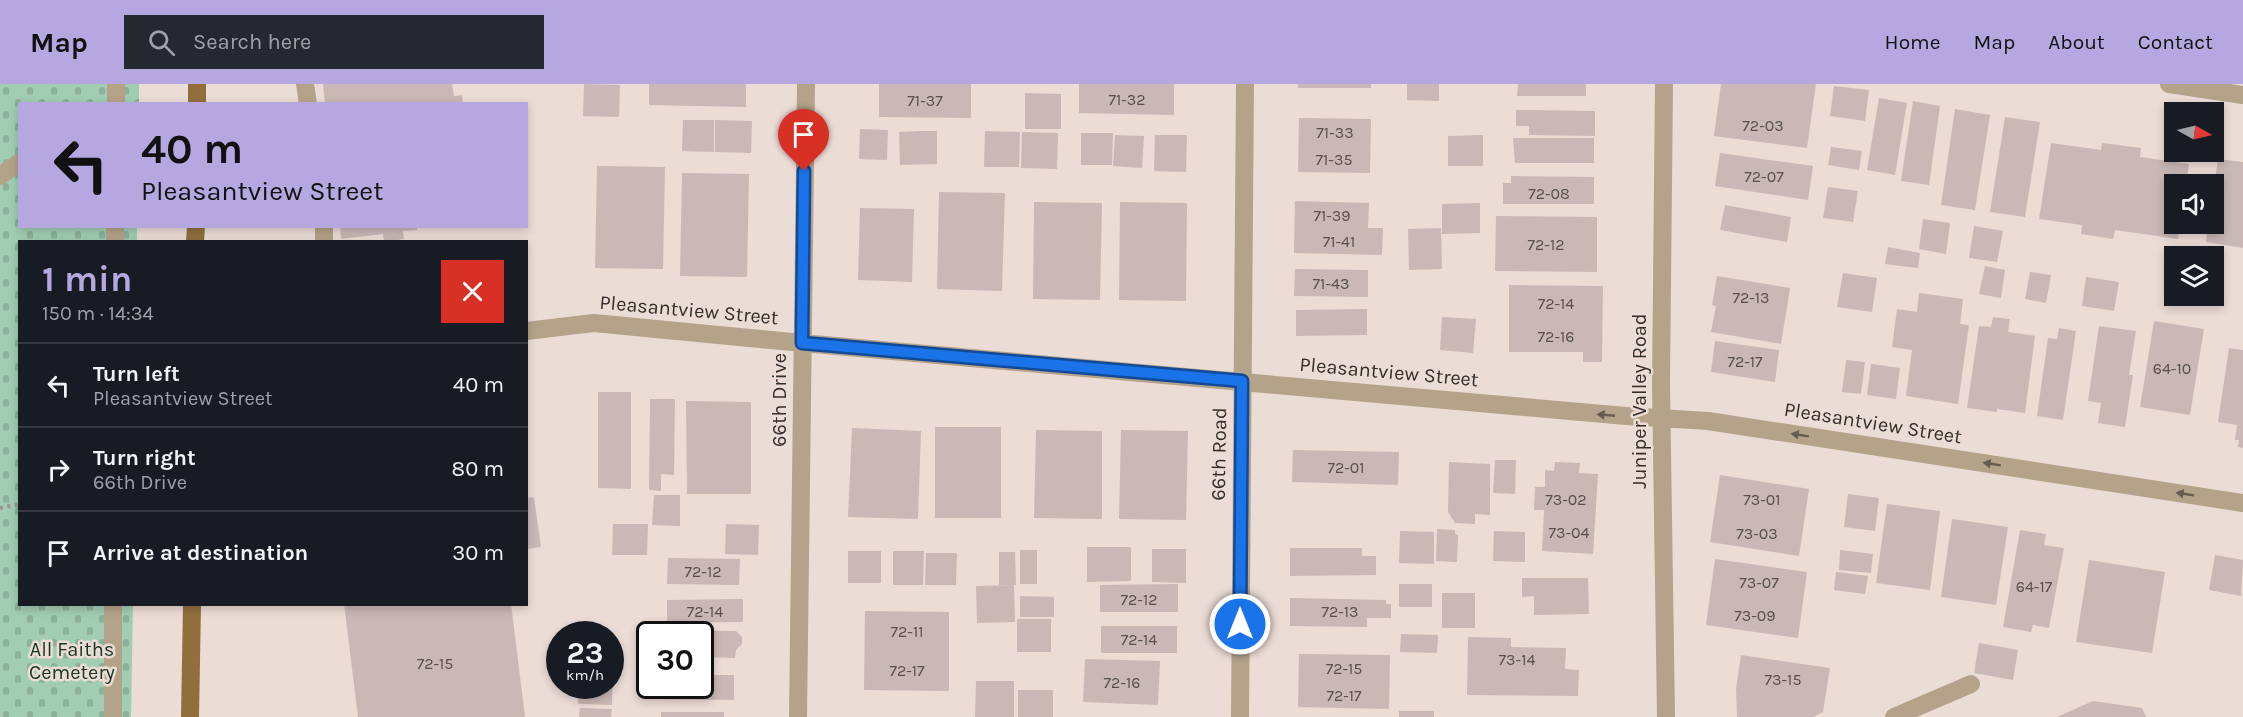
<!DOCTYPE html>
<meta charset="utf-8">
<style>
:root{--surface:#171b24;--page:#242831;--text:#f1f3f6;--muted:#9ea1a6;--line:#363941;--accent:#b5a8e0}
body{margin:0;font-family:Karla,sans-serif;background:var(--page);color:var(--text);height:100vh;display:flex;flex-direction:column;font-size:22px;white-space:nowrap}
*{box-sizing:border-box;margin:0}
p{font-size:20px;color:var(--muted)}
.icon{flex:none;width:33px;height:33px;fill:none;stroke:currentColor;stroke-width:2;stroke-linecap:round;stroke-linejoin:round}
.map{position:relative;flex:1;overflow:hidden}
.sheet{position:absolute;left:18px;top:156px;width:510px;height:366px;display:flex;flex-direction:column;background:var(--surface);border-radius:0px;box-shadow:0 3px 9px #0003}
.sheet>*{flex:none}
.top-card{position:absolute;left:18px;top:18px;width:510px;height:126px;border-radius:0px;box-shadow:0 3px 9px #0003;background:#b5a8e0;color:#111;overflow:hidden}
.needle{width:39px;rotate:98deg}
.tools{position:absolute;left:2164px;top:18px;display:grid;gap:12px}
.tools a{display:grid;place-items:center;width:60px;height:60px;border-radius:0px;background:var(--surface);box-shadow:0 3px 9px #0003;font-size:30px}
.speed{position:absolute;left:546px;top:537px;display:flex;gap:12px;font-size:30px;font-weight:700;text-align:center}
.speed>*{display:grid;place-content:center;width:78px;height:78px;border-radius:50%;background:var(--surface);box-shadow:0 3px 9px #0003;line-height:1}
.speed small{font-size:15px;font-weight:400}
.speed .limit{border:3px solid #111;border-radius:9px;background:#fff;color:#111}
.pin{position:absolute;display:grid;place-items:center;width:51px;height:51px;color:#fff;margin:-62px -26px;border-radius:50% 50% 50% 0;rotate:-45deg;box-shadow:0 0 6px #0007}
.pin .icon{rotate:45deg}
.me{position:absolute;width:66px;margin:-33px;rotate:0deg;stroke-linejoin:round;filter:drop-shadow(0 0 4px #0008)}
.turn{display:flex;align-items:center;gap:21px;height:126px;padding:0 24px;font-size:27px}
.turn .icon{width:78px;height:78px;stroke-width:2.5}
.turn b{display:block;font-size:42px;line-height:51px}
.round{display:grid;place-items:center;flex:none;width:63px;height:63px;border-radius:0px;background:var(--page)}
.summary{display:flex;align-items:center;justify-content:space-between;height:102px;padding:0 24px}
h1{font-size:36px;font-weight:700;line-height:45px;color:var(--accent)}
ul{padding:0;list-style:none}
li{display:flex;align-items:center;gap:18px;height:84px;padding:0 24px;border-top:2px solid var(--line)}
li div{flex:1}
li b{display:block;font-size:22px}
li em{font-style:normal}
header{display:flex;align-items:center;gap:36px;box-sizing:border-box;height:84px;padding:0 30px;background:var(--accent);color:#111}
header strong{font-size:28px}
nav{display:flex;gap:33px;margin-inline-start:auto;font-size:21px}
.search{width:420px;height:54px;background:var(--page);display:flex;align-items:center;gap:15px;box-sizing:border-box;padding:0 21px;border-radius:0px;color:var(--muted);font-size:22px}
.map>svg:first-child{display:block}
</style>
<header>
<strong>Map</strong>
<div class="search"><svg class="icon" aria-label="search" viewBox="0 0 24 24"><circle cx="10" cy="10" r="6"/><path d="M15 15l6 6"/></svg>Search here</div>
<nav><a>Home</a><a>Map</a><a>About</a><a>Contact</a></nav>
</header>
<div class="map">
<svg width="2243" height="633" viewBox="0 0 2243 633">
<defs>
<pattern id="cemetery-stones" width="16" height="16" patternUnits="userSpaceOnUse" patternTransform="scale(1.5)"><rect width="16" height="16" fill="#a1ceb3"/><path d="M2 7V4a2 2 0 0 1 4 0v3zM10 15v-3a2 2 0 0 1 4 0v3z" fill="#8bb19a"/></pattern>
</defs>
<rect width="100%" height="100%" fill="#ecdcd6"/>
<path fill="url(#cemetery-stones)" d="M0,0H139V19L20,20V142L137,143V157L20,158V520L133,521L131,633H0Z"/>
<path fill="#c9b8b5" d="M323,0H452L454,12L462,11L463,20H325Z
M584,0L620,1L619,33L583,32Z
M649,0H746V23L649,21Z
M879,0H971V34L879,33Z
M1079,0H1174V31L1079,29Z
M1298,0H1371V4H1298Z
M1407,0H1439V17L1407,16Z
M1518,0H1586V12H1517Z
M1721,0H1816L1807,64L1714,52Z
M1834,2L1869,6L1865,37L1830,32Z
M1025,9L1061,10V45H1025Z
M1879,14L1907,19L1895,91L1867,86Z
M1913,17L1940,22L1929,101L1901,97Z
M1955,25L1990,31L1975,126L1941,121Z
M1516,26L1595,27V52L1529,51V42H1516Z
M2005,33L2040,38L2025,133L1990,128Z
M1299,34L1371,35L1370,89L1298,88Z
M683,36H714V68L682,67Z
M715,36L752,37L751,69L715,68Z
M860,45L888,46L887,76L859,75Z
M918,47H937V80L900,81L899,48Z
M985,47L1020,48L1019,83H984Z
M1022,48L1058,49L1057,85L1021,84Z
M1081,49H1113L1112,81H1081Z
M1115,51L1144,52L1142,84L1113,82Z
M1155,51H1187L1186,88L1154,87Z
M1483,51V82H1448V52Z
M1513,54H1594V79H1515Z
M2051,59L2101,66L2102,59L2141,64L2140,73L2189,80L2186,100H2175V140H2180L2178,155L2115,146L2113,155L2081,150L2082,141L2039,135Z
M1831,63L1862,67L1859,86L1828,81Z
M1720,69L1813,82L1808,116L1715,102Z
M2218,75L2243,78V164L2206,158L2208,140H2214V101Z
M597,82L665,83L663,185L595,184Z
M682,89L749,90L747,193L680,192Z
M1511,92L1594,93V120H1503V99H1511Z
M1828,103L1858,107L1853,138L1823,134Z
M939,108L1005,109L1002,207L937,205Z
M1295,117L1369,119L1368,144H1383L1382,171L1294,169Z
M1034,118L1102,119L1100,216L1033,215Z
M1120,118L1187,119L1186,217L1119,216Z
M1480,119V149L1442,150V120Z
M1725,121L1791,133L1787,158L1720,146Z
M860,124L914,125L912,198L858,196Z
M1496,132L1597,133V188L1495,187Z
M1923,135L1950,139L1946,170L1919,165Z
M340,142H417V146L403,147L404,155L384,158L383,150L341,155Z
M1974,142L2003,147L1997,178L1969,174Z
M1441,144L1442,185L1409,186L1408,145Z
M1888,163L1920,169L1918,184L1885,180Z
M2214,178L2222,179L2217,210H2214Z
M1985,182L2005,186L2001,214L1979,210Z
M1295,185L1368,186V213L1294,212Z
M2030,188L2051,191L2046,219L2025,215Z
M1843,189L1877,194L1872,228L1837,223Z
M1717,192L1790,204L1781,260L1711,248L1716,222L1712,221Z
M2086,193L2119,198L2114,227L2082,222Z
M1509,201L1603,202L1602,278H1583V268H1509Z
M1919,209L1963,215L1960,240L1969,241L1958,320L1906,312L1912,266L1892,263L1897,225L1917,228Z
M1367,225V251L1296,252V226Z
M1442,233L1476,235L1473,269L1440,266Z
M1993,233L2010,235L2008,248L2035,252L2025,329L1997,325V328L1967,324L1979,242L1991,243Z
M2154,237L2204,245L2190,331L2140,323Z
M2099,242L2136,247L2129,291H2133L2125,343L2098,339L2101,319L2088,317Z
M2059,244L2076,247L2063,336L2037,332L2048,254L2057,255Z
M1715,257L1779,266L1775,298L1711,288Z
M2229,264L2243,266V364L2238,363L2239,356H2235L2237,341L2218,338Z
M1846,276L1865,278L1861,310L1842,308Z
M1871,280L1900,284L1896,315L1867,311Z
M598,308H631V405L598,404Z
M650,315H675L674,391L661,390V407L649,406Z
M686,317L751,318V410H687Z
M935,343H1001V434H935Z
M852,344L921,347L918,435L848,433Z
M1036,346L1102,347V435L1034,434Z
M1121,346L1188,347L1186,436L1119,435Z
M1293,366L1399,368L1398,401L1292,398Z
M1495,376H1516L1515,410L1493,409Z
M1449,378L1490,380V431L1475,430V440L1455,439L1448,428Z
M1555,378L1580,379L1579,389L1598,390L1593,470L1542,467L1544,426H1534L1535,403H1545V386L1554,387Z
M1720,391L1809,405L1799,472L1710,458Z
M1848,410L1879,414L1875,447L1844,443Z
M654,411H680V442L652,441Z
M534,413L541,463L526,465V414Z
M1887,420L1940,427L1930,506L1876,499Z
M1952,435L2008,443L1996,521L1941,513Z
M613,440H648L647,471H612Z
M726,440L759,441L758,471L725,470Z
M1437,445L1455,446V450L1458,451L1457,478L1436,477Z
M2020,446L2046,450L2044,461L2064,464L2049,544L2033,541L2031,548L2003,543Z
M1400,447L1434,448V480L1399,479Z
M1494,447L1525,448V478L1493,477Z
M1087,463H1131V497L1087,498Z
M1290,464H1362V472H1376V491L1290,492Z
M1152,465H1186V499L1152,498Z
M1020,466H1037V500H1020Z
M1840,466L1873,470L1871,489L1839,486Z
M848,467H881V499H848Z
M893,467H924L923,501H893Z
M999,468H1015L1016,501H999Z
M926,469H957L956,501H925Z
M2215,471L2243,476L2241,512L2209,506Z
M668,474L740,475L739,501L667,500Z
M1715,475L1807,488L1798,554L1706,541Z
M2089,476L2165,488L2152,569L2076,558Z
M1836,488L1868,492L1865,510L1834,506Z
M1522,494H1588L1589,530L1534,531V512L1522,513Z
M1178,500V528H1100V501Z
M1399,500H1432V523H1399Z
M1014,501L1015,538L977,539L976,502Z
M1442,509H1475V544H1442Z
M1020,512L1054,513V533H1020Z
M1290,514L1386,516V520H1391V534H1367V543L1290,542Z
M743,515V538L667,539V516Z
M344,520H511L525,633H358Z
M865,527L949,528V607L864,606Z
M1017,535H1051V568H1017Z
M1101,542H1177V569H1101Z
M649,546L736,547L742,553V560L736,566L735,574L700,573V550H649Z
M1401,550L1438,551L1437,569L1400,568Z
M1468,553L1511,554V563L1566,564L1565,585L1579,586L1578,612L1467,611Z
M1979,559L2018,566L2013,596L1974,589Z
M1299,570L1390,571L1389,625L1298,623Z
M1741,571L1830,584L1823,628L1813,633H1737L1736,605Z
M1085,575L1160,577L1158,621L1083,618Z
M610,591H613L612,621L578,620L579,602H610Z
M700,591H734V616L650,615V602H700Z
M976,597H1014V633H975Z
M1018,606H1053V633H1018Z
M2093,617L2142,624L2146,633H2057Z
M580,624L612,625L611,633H579Z
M1399,627H1434V633H1399Z
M661,628H724V633H661Z"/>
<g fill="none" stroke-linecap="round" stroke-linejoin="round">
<path stroke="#9e938e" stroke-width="4" stroke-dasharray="3 4.5" stroke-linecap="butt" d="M0,424L20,420"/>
<path stroke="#b5a389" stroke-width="18" d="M305,0L308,20
M1664,0L1661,300L1666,633
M2169,0L2243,11
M116,20V0
M0,92L20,78
M324,142V158
M115,158V142
M526,247L594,239L802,259L1626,332L1708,337L2243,419
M113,633V520
M798,633L806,0
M1240,633L1245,0
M1894,633L1971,600"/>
<path stroke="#906f3d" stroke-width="18" d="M197,20V0
M195,158L196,142
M190,633L192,520"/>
</g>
<defs><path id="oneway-solid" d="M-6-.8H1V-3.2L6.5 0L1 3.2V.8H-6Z" transform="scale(1.5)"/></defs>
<g fill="#675c51">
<use href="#oneway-solid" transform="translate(1606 331) rotate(-175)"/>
<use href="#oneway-solid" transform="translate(1800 351) rotate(-171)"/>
<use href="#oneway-solid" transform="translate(1992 380) rotate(-171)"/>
<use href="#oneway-solid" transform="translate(2185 410) rotate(-171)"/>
</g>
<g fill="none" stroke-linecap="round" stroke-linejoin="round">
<g stroke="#114b97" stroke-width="15">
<path id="route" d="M804,87L802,259L1242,297L1240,540"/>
</g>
<use href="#route" stroke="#1a73e8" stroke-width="10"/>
</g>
<g text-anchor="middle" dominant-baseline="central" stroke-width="5" stroke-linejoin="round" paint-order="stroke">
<g font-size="16" fill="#58504e">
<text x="1127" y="15">71-32</text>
<text x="925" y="16">71-37</text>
<text x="1763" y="41">72-03</text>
<text x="1335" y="48">71-33</text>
<text x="1334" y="75">71-35</text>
<text x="1764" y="92">72-07</text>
<text x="1549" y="109">72-08</text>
<text x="1332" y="131">71-39</text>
<text x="1339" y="157">71-41</text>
<text x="1546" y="160">72-12</text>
<text x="1331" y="199">71-43</text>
<text x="1751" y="213">72-13</text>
<text x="1556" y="219">72-14</text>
<text x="1556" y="252">72-16</text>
<text x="1745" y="277">72-17</text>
<text x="2172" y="284">64-10</text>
<text x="1346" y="383">72-01</text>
<text x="1566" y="415">73-02</text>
<text x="1762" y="415">73-01</text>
<text x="1569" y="448">73-04</text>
<text x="1757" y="449">73-03</text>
<text x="703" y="487">72-12</text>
<text x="1759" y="498">73-07</text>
<text x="2034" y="502">64-17</text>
<text x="1139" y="515">72-12</text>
<text x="705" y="527">72-14</text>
<text x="1340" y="527">72-13</text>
<text x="1755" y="531">73-09</text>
<text x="907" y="547">72-11</text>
<text x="1139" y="555">72-14</text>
<text x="1517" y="575">73-14</text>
<text x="435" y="579">72-15</text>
<text x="1344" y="584">72-15</text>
<text x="907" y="586">72-17</text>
<text x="1783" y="595">73-15</text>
<text x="1122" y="598">72-16</text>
<text x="1344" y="611">72-17</text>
</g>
<g font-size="20" fill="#332d2b" stroke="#ecdcd6">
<text transform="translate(689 226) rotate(5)">Pleasantview Street</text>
<text transform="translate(1389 288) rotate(5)">Pleasantview Street</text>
<text transform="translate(779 316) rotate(-90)">66th Drive</text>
<text transform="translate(1639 317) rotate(-90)">Juniper Valley Road</text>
<text transform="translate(1873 339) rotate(9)">Pleasantview Street</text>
<text transform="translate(1219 370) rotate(-89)">66th Road</text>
</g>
<g font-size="20" fill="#163625" stroke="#ecdcd6">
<text x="72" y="565">All Faiths<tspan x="72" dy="23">Cemetery</tspan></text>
</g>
</g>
</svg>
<div class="tools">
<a><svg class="needle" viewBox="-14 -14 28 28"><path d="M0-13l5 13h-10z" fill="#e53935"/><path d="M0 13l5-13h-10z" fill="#9ea1a6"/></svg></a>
<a><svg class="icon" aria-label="sound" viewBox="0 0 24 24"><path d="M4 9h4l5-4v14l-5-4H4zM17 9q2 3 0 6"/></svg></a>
<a><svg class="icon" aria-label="layers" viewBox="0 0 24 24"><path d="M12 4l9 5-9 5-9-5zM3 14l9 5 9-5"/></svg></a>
</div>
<div class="speed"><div>23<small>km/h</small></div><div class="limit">30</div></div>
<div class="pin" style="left:804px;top:87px;background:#d93025"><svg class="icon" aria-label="arrive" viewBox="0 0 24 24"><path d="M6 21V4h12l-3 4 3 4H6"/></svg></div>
<svg class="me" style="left:1240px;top:540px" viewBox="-20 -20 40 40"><circle r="17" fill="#1a73e8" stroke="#fff" stroke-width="3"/><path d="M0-11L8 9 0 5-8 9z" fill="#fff"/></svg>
<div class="top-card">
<div class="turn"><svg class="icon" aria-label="left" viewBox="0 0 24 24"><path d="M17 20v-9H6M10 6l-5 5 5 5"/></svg><div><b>40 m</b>Pleasantview Street</div></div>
</div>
<section class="sheet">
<div class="summary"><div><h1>1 min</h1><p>150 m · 14:34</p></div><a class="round" style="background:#d93025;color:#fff"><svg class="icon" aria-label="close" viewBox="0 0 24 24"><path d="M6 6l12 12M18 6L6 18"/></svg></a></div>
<ul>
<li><svg class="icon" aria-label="left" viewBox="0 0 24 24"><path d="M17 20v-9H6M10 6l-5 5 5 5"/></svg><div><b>Turn left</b><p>Pleasantview Street</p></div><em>40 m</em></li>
<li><svg class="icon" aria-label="right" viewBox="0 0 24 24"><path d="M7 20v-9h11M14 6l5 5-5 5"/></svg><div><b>Turn right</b><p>66th Drive</p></div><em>80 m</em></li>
<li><svg class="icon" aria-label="arrive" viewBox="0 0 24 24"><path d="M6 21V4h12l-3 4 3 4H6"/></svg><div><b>Arrive at destination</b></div><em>30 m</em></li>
</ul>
</section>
</div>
